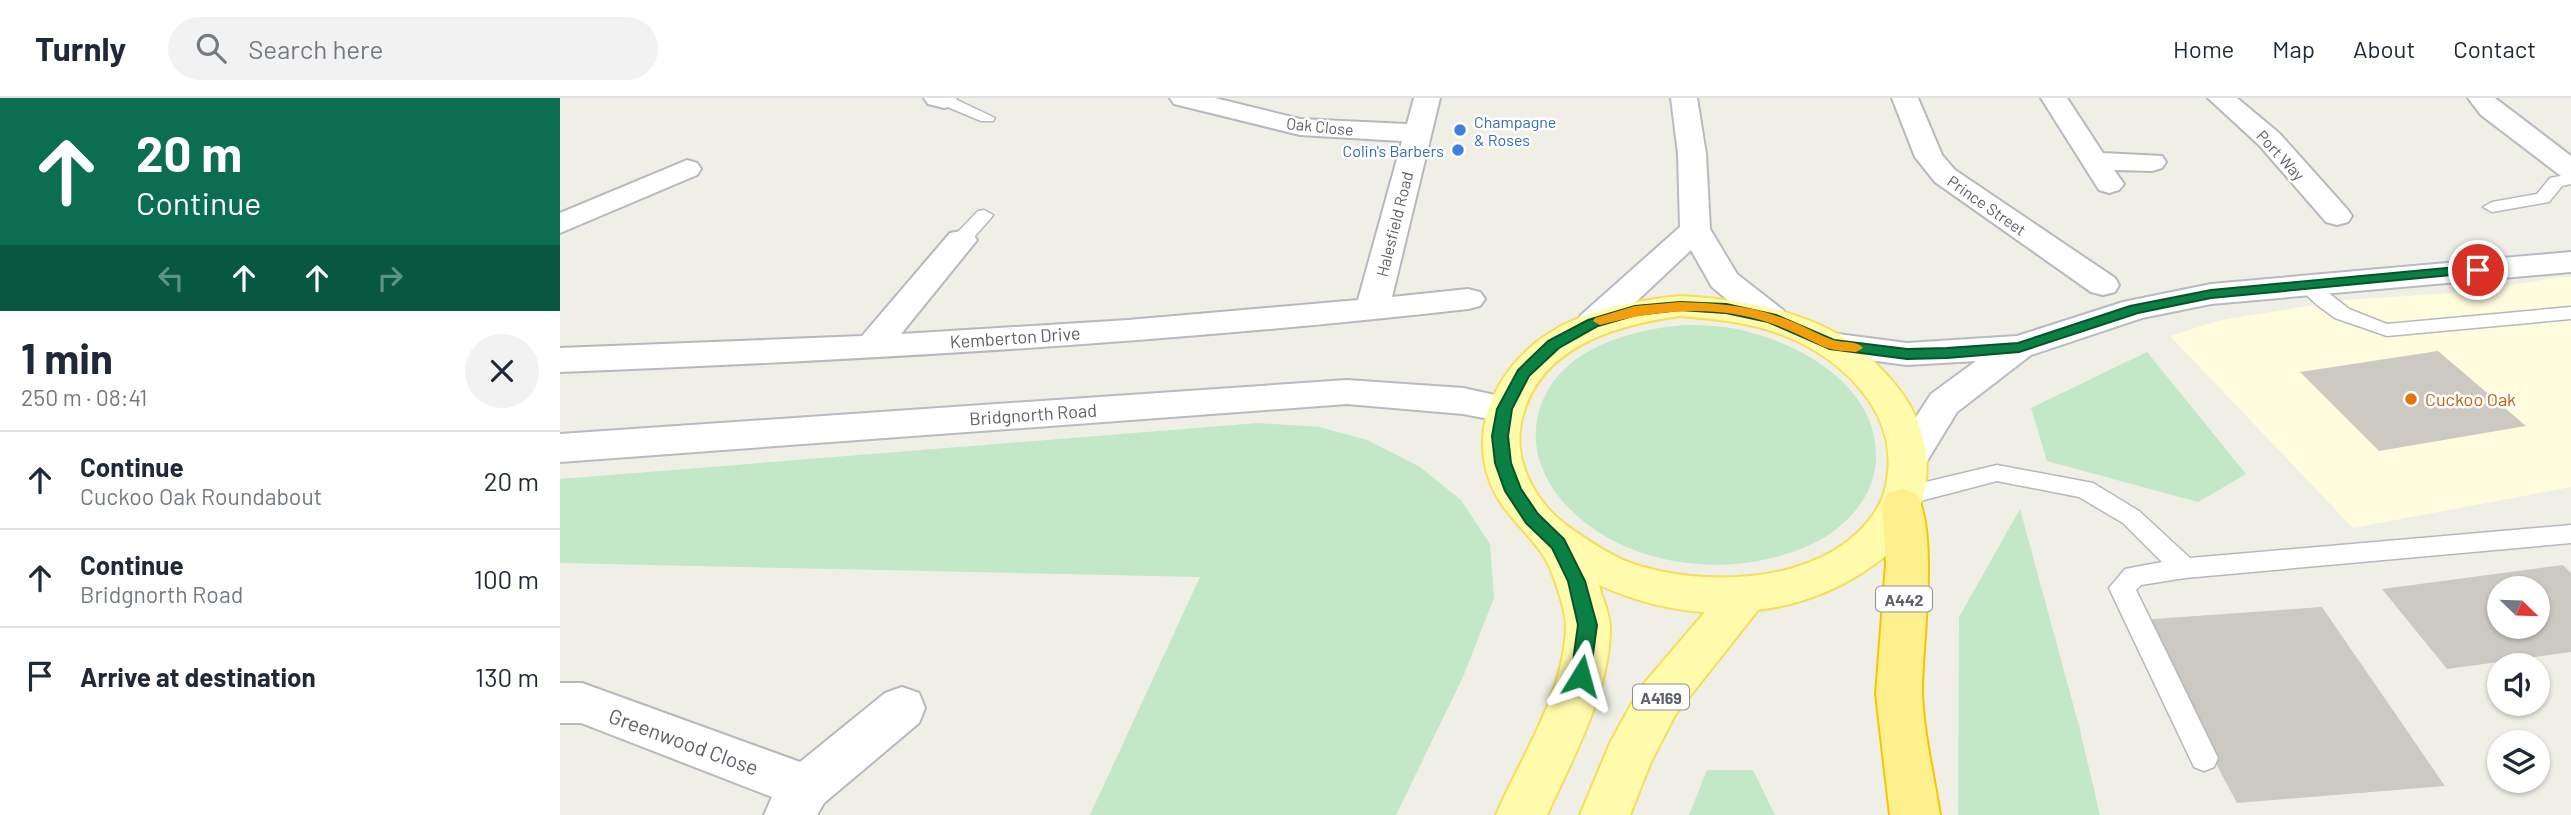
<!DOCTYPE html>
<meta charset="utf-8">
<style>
:root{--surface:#fff;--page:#f2f2f3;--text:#1f2937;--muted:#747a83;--line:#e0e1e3}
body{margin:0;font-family:Barlow,sans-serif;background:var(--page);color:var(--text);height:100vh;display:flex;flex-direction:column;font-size:26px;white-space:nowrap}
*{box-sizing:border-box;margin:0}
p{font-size:23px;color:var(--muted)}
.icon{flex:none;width:38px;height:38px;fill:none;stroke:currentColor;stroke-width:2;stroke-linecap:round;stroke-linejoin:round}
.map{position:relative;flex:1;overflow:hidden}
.side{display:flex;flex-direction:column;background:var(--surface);width:560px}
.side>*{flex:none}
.hud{background:#0b6e4f;color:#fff;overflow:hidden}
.needle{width:46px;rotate:113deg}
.fabs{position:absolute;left:1927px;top:478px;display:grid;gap:14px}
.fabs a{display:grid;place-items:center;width:63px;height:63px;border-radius:50%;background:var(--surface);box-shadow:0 2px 5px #0004;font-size:35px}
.pin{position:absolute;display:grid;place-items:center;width:60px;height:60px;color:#fff;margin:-30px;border:4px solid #fff;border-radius:50%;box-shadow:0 2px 7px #0007}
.me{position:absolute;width:77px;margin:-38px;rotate:8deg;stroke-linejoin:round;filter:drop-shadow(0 0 5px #0008)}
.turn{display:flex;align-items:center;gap:24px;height:147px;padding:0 21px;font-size:32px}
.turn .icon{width:91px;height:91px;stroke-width:2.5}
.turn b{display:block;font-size:49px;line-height:60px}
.lanes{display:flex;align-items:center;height:66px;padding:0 21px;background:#0003;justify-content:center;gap:35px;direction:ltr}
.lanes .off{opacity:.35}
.round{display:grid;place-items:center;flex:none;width:74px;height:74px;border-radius:37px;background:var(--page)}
.overview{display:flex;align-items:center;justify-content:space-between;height:119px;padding:0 21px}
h1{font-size:42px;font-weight:700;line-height:52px}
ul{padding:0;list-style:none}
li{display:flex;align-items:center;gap:21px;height:98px;padding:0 21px;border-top:2px solid var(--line)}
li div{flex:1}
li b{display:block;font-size:26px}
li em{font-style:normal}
header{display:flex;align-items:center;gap:42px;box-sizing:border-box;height:98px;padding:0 35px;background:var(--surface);border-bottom:2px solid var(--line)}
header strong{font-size:33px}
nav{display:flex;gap:38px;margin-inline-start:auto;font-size:24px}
.search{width:490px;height:63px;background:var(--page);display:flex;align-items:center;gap:18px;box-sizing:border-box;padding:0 24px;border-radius:38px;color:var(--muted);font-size:26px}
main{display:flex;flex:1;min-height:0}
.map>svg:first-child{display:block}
</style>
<header>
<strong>Turnly</strong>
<div class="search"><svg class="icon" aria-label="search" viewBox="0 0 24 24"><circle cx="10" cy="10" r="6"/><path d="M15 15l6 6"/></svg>Search here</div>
<nav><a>Home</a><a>Map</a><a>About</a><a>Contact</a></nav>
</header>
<main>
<section class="side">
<div class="hud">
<div class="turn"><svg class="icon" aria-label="ahead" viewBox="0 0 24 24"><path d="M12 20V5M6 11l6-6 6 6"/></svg><div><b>20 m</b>Continue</div></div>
<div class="lanes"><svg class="icon off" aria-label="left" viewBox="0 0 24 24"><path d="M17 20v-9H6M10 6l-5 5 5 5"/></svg><svg class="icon" aria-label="ahead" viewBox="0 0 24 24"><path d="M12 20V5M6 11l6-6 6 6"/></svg><svg class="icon" aria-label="ahead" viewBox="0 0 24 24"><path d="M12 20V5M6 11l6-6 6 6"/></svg><svg class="icon off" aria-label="right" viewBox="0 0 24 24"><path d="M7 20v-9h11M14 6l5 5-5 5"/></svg></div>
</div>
<div class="overview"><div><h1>1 min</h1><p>250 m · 08:41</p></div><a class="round"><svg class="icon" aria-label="close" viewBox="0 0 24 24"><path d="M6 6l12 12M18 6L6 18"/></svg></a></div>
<ul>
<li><svg class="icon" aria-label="ahead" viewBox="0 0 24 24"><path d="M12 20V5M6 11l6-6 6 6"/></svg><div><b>Continue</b><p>Cuckoo Oak Roundabout</p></div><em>20 m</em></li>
<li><svg class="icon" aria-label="ahead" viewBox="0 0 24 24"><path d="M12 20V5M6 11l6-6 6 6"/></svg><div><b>Continue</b><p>Bridgnorth Road</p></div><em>100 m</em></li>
<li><svg class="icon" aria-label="arrive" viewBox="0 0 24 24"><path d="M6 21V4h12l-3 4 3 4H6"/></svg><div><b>Arrive at destination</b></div><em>130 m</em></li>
</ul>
</section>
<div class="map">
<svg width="2011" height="717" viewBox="0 0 2011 717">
<rect width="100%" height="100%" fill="#f0efe6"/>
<path fill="#fffbdd" d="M2000,179H2011V389L1793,430L1610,238L1661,222L1785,202L1907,194Z"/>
<path fill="#c2e8c7" d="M1126,227C1147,227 1169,228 1189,234C1246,249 1316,290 1316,357C1317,397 1286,430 1252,446C1169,485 1049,470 993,391C982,374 974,352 976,331C983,256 1062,232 1126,227Z
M1587,254L1686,376L1638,404L1487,363L1471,310Z
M698,325L759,329L807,342L860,369L901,402L930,446L934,500L903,579L836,717H530L640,479L0,465V381Z
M1460,411L1519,628L1540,717H1398L1399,519Z
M1147,672H1193L1215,717H1129Z"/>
<path fill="#ccc9c3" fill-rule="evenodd" d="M1878,253L1966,328L1819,353L1740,274Z
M2003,467L2011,475V554L1887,571L1822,491ZM1939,490H1978V528H1939Z
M1762,509L1885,688L1677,705L1579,522Z"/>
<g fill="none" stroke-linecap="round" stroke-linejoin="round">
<g stroke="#b6b8bd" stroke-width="3">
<path id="lane" d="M378,0H393L435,20L433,23H421L378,5Z
M2011,76V86L2002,88L1989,104L1932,114L1923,109L1932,104L1977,96L1990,80Z
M424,112L433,117L430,121L408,146H394L392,142L394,138L418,113Z
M1745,180L1752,182L1789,211L1827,226L2011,209V221L1827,238L1775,220L1757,207L1735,186Z
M1437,367L1533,385L1579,413L1630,460L2011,427V445L1625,480L1581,487L1576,492L1658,660L1654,669L1644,673L1634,669L1549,490L1565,471L1602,464L1563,425L1519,399L1437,383L1345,407L1337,404L1333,398L1337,392L1345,389Z"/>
</g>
<g stroke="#b6b8bd" stroke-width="4">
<path id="street" d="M364,0H396L397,2L393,8L384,10L368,6Z
M610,0H655L740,21L847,26L854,0H880L832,199L908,191L920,194L925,201L920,208L908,211C606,245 304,262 0,274V250L302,238L390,135L401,133L412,135L417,142L341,236L568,222L798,202L842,43L740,37L614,6Z
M1332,0H1358L1382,57L1395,72L1555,180L1559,187L1555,194L1543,197L1531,194L1375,84L1355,59Z
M1481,0H1507L1543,55L1602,58L1606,64L1602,70L1592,73L1554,72L1564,86L1559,92L1549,95L1539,92Z
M1648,0H1677L1719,35L1788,112L1792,118L1788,124L1777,127L1766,124L1699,47Z
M1908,0H1935L2011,58V81L2001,78L1921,17Z
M127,62L137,65L141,71L137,77L0,135V115Z
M0,585H22L240,664L325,595L342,589L359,595L365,610L359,625L264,705L257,717H204L212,699L21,625H0Z"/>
</g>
<g stroke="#b7bac0" stroke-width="4">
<path id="secondary" d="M1111,0H1137L1146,56L1150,131L1177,176L1223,212L1228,220L1223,228L1211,231L1199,228L1152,189L1131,152L1045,233L1033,236L1021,233L1016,225L1021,217L1120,129L1118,56Z
M2011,154V174L1651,206L1582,220L1471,257L1397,314L1364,368L1350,372L1336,368L1331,358L1371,296L1416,263L1347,267L1270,257L1258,254L1253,246L1258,238L1270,235L1347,245L1457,238L1563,204L1651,186Z
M787,282L903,290L958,302L963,311L958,320L945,324L903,316L787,306L0,364V336Z"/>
</g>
<g stroke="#f6dd5a" stroke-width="4">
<path id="primary" d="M1120,198C1173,201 1227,209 1274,234C1297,247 1317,265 1334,285C1382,341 1378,422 1315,466C1281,491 1240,507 1198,512L1115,617L1090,666L1070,717H1020L1051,643L1081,589L1145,514C1108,512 1073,502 1039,487C1042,500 1050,516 1050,529C1050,594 1013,659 987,717H936C962,657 1004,596 1006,529C1006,512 992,468 981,454C966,433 947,418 935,395C900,327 946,251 1012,223C1046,208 1083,202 1120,198ZM1120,218C1155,221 1190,224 1223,237C1279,259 1335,310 1328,374C1327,386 1324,399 1318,409C1274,484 1157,490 1083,469C1057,462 1035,447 1013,432C977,408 951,364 962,320C980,248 1056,227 1120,218Z"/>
</g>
<g stroke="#f6c700" stroke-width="4">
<path id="highway" d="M1342,391L1356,395C1379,438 1362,543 1362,594C1363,633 1374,678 1380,717H1330L1316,596L1326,466L1322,406L1328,395Z"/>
</g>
<use href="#lane" fill="#fff" fill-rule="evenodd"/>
<use href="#street" fill="#fff" fill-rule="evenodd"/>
<use href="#secondary" fill="#fff" fill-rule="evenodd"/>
<use href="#primary" fill="#fffbac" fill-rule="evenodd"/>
<use href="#highway" fill="#fff08e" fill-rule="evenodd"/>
</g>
<path fill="#0b8043" stroke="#07532c" stroke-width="2" d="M1918,167L1925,172L1923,174L1651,200L1578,215L1459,254L1387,260L1347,261L1270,251L1208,224L1166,215L1120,212L1076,217L1038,228L999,250L969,278L952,311L948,338L951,365L961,391L978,416L1004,441L1025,483L1037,527L1030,578L1027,583L1021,586L1014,583L1011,578L1018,527L1008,483L992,450L966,425L945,393L935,365L932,338L937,311L958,272L988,243L1028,222L1075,208L1120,204L1166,206L1216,217L1274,242L1347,251L1387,250L1458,245L1570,208L1651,192Z"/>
<path fill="#f59e0b" d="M1120,204C1153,205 1186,207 1217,218C1237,224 1254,235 1273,242C1283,245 1296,242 1303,250L1296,254C1286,253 1274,253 1264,249C1246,241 1229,231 1210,225C1153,206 1097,212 1040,227L1033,223L1035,220L1075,208Z"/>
<g fill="#3f7fe0" stroke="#fff" stroke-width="2.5">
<circle cx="900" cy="32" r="7"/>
<circle cx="898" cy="52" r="7"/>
</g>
<circle fill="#e8710a" stroke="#fff" stroke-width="2.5" cx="1851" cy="301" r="7"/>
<g text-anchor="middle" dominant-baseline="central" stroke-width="5" stroke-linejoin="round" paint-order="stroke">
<g font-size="16" fill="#366cbe" stroke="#fff" text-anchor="start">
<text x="914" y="23">Champagne<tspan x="914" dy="18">&amp; Roses</tspan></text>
<text x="884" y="52" text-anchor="end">Colin's Barbers</text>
</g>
<g font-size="16" fill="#5e6167" stroke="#fff">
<text transform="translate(760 28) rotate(6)">Oak Close</text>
<text transform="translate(1721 57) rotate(47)">Port Way</text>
<text transform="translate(1427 107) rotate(35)">Prince Street</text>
<text transform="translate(834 126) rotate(-76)">Halesfield Road</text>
</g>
<g fill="#fff" stroke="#8e9095" stroke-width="2">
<rect x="1316" y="488.5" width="56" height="25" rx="5"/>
<rect x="1073" y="586.5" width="56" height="25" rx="5"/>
</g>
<g font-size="16" font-weight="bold" fill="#5e6167">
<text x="1344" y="501">A442</text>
<text x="1101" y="599">A4169</text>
</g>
<g font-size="18" fill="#5e6167" stroke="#fff">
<text transform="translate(455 239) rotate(-4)">Kemberton Drive</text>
<text transform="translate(473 316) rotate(-4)">Bridgnorth Road</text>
</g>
<g font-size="18" fill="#c56008" stroke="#fff" text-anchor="start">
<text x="1865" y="301">Cuckoo Oak</text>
</g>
<g font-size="21" fill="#5e6167" stroke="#fff">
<text transform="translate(124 643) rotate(20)">Greenwood Close</text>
</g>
</g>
</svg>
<div class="fabs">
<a><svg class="needle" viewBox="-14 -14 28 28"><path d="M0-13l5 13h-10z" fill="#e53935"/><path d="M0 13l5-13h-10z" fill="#747a83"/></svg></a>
<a><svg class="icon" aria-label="sound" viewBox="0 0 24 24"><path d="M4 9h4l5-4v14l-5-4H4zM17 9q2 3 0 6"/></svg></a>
<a><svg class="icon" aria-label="layers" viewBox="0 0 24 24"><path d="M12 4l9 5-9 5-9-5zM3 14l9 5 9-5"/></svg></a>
</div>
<div class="pin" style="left:1918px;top:172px;background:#d93025"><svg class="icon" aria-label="arrive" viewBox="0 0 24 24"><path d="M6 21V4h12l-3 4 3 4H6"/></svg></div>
<svg class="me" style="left:1021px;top:578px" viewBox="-20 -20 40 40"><path d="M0-17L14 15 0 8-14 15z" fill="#0b8043" stroke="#fff" stroke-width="4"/></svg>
</div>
</main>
